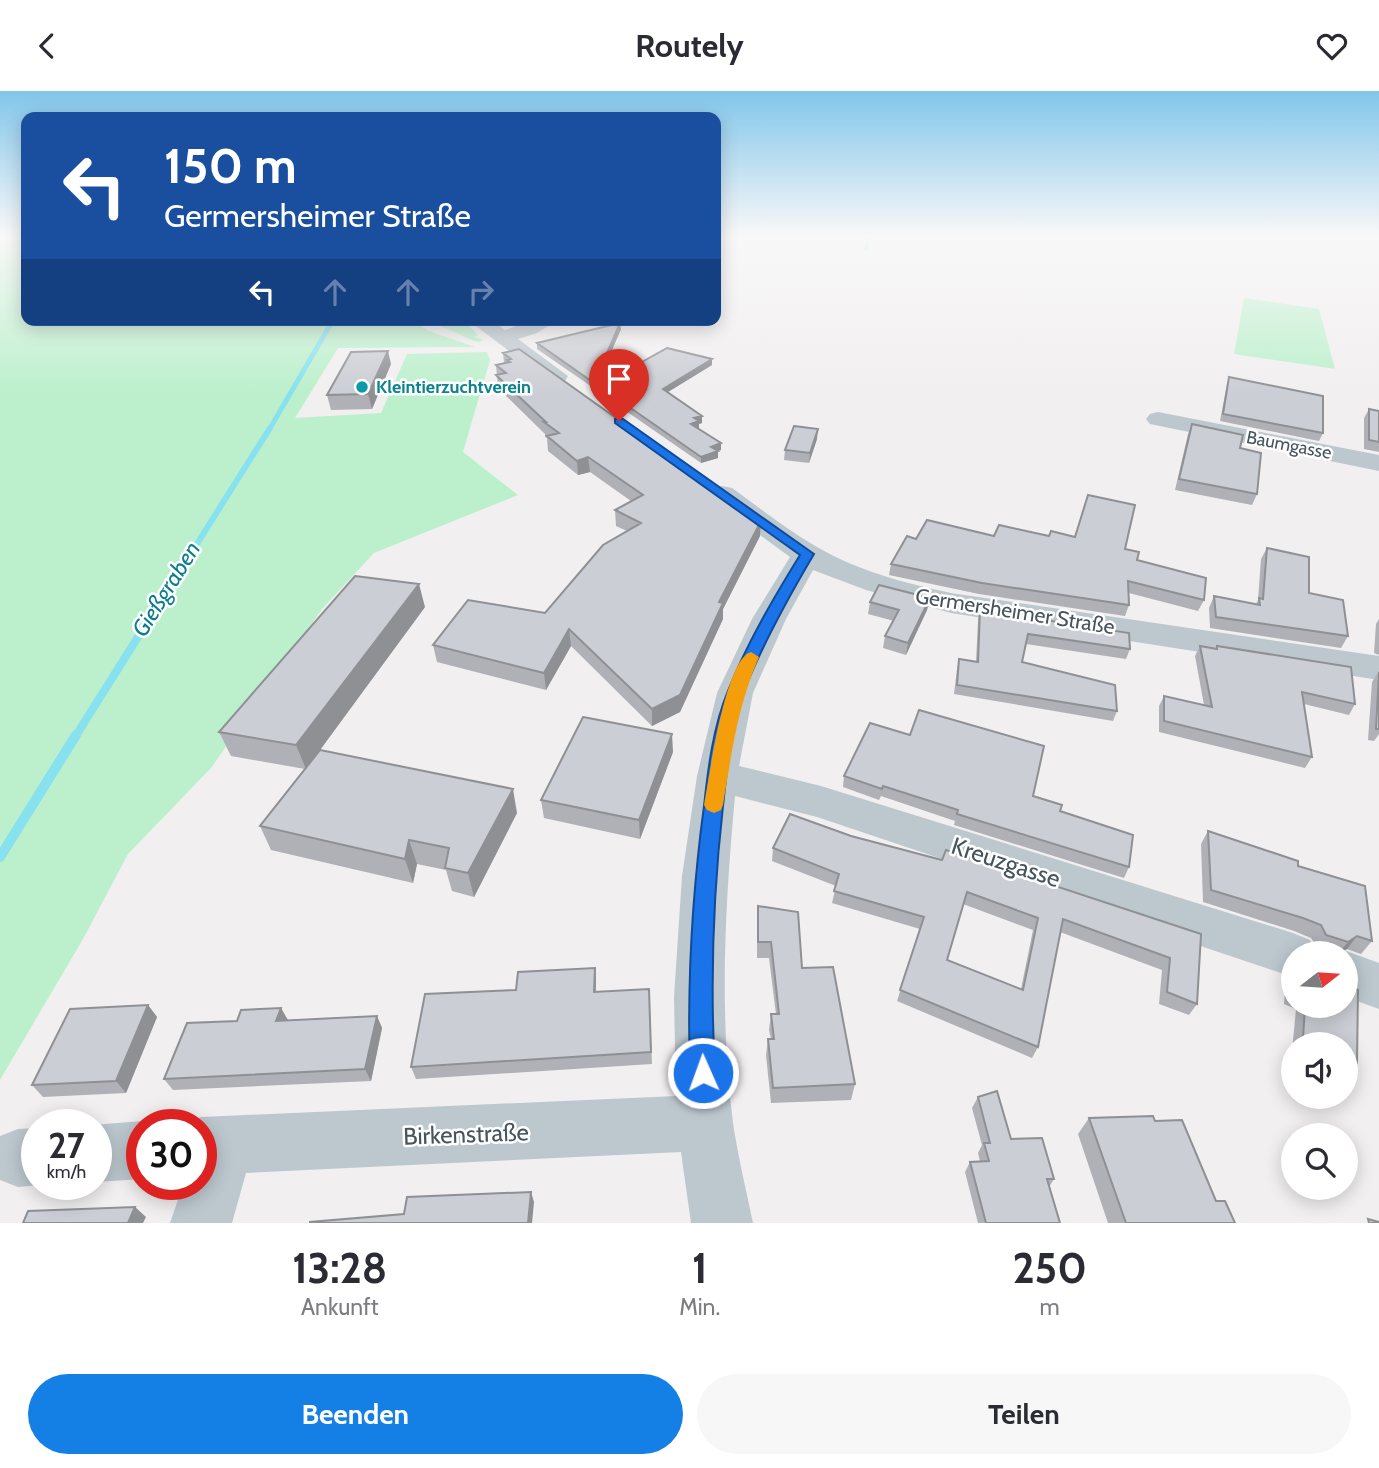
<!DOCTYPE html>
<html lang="de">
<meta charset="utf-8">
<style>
:root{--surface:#fff;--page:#f7f7f7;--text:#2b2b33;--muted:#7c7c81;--accent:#1480e6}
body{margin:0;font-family:Cabin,sans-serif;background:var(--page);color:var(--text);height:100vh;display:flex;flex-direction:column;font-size:26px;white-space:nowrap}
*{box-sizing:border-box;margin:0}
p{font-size:23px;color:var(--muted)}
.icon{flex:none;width:38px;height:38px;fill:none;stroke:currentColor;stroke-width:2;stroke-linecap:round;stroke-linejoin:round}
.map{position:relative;height:1132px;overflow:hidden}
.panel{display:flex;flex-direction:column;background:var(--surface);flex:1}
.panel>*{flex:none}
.hud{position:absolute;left:21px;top:21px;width:700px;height:214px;border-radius:14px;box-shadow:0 4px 18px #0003;background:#1a4fa0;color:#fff;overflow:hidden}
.needle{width:46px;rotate:73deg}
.fabs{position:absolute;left:1281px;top:850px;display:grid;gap:14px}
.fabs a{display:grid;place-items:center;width:77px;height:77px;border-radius:50%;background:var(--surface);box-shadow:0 4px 18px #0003;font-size:35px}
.speed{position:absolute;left:21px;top:1018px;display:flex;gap:14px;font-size:35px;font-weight:700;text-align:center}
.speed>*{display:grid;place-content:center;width:91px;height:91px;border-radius:50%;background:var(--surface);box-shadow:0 4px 18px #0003;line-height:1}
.speed small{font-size:18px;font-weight:400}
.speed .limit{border:10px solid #d22;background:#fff;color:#111}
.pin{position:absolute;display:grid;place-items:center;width:60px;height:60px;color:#fff;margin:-72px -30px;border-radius:50% 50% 50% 0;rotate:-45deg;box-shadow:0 0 7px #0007}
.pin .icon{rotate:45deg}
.me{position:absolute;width:77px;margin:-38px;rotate:358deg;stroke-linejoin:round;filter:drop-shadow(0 0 5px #0008)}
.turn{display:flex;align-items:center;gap:24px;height:147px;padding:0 28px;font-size:32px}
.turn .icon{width:91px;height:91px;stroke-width:2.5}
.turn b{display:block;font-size:49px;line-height:60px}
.lanes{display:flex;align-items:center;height:66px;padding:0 28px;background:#0003;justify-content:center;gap:35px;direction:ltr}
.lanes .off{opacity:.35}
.eta{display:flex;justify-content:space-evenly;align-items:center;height:119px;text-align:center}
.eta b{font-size:42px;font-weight:700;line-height:49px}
.cta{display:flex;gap:14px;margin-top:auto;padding:14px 28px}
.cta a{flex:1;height:80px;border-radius:42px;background:var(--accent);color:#fff;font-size:28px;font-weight:700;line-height:80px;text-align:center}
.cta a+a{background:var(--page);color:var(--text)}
header{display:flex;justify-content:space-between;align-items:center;height:91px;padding:0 28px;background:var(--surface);font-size:32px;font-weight:700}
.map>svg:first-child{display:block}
</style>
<header><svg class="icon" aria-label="back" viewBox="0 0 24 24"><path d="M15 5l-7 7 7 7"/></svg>Routely<svg class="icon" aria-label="heart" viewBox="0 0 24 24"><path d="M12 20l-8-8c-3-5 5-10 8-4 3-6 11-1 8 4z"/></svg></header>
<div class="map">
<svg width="1379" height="1132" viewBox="0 0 1379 1132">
<rect width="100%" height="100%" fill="#f1efef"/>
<path fill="#bcf0cc" d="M0,144H26V229H411L429,240L475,256L338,257L295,327L381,322L407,263L487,261L490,269L463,361L518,404L374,462L322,518L211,677L128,763L83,848L0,989Z
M1244,207L1319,218L1335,278L1234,263Z
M427,229H463L478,244L474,246L483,248L480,251L474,250Z"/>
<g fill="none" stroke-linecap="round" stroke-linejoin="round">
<path stroke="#88e1ee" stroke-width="3.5" d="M866,158L869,144"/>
<path stroke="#88e1ee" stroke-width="5" d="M269,339L333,229"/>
<path stroke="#88e1ee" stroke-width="6" d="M183,475L270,337"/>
<path stroke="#88e1ee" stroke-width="8" d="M75,646L184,473"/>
<path stroke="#88e1ee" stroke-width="10" d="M0,766L76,644"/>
<path fill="#bcc8ce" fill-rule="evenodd" d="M468,229H491L505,239L532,229H558L537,242L518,248L568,285L565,290H549Z
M1158,321L1379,364V380L1150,333L1146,328L1150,323Z
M722,395L732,397C760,417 787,439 817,456C858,480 905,492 951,502L1379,565V589L951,522L866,499L813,479L786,528L753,602L739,675L821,695L1293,842L1310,849L1317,863H1293V886L817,726L735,705C725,813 719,923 733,1032C738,1065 746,1099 753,1132H691L681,1061L246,1082L232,1132H170L183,1094H201V1034H181L201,1026L676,1005L674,906L682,785L697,685L717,602L752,528L790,466L712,409L708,403L712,397Z
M1346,860L1379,872V918L1346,906V863H1340Z
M142,1030L152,1034H142V1088L96,1091V1034H93Z
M37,1037V1094H40L18,1096L0,1089V1045L18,1038Z"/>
</g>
<path fill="#afb1b6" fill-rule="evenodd" d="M621,238L595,298L537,258V252Z
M503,262L760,445L723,518V528L680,621L652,635L571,555L546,599L437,571L433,554L545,522L627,440L616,435L615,419L631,410L590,381L578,384L548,360L547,347L545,346V343L498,297L496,274L504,272Z
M712,268V274L668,301L702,325V332L699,333V337H697L721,352V359L718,360V367L701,372L600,302L599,295Z
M391,273L372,318L331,319L327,304Z
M1229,286L1323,342L1319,350L1220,330L1227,293Z
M1369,318L1379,320V361L1364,358V327Z
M1192,333L1257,403L1252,414L1175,399L1188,343Z
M817,348L809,372L784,369L785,359Z
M994,445H1049L1125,458L1137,469L1204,509L1198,520L1129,502V514L1125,525L979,503L889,484L891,473L916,448Z
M1267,457L1348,545L1341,557L1210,537L1209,517L1214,505L1256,513L1258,509L1261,468Z
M930,507L927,519L906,564L883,557L885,545L894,530L868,523L870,511Z
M425,516L320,659L517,722L474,806L452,800L446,779L417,773L413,792L271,759L260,735L305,678L231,665L219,641Z
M980,519L1130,558L1126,568L1026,553L1022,571L1117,620L1113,630L954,603L957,578L959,568L976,571L978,529Z
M1379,528V564L1374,562L1376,533Z
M1200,555L1216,558L1217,555L1355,613L1349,624L1304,613L1312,666L1305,677L1159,641V615L1164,605L1204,614L1195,565Z
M1379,580V643L1374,650L1368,649L1372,591Z
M673,661L640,748L544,727L541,709Z
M844,685L1033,705L1060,720L1129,776L1124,787L954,734L955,730L881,705L879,709L843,696Z
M1208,740L1298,775L1372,850L1361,863L1347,858L1339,863H1336L1317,856L1311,847L1294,840L1203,811L1201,753Z
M851,745L1201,843L1197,913L1189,924L1159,913L1162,879L1060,841L1038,956L1032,967L897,910L920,838L832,812L836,795L772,770L773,757ZM963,813L1033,839L1021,898L947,869Z
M758,815L802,877L855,993L851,1009L771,1012L766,964L768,948H771L769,939L771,923H776L769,867H757V831Z
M595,877L596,889V901L649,898L652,973L416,988L411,976L516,899Z
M1293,877V915H1346L1357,972L1346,983V954H1293L1292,960L1296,918L1284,913L1286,886Z
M148,914L157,926L126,1002L43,1006L32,994Z
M281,917L287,930L377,925L382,937L371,990L173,999L164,988L237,930Z
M978,1006L1011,1048L1054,1088L1049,1096L1060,1132H978L965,1081L970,1071L980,1070L978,1062L982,1054L972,1017Z
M1089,1027L1155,1030L1216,1110L1235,1132H1108L1078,1043Z"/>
<path fill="#8e9094" d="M620,232L621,238L595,298L594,292Z
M388,260L391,273L372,318L368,303Z
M712,268V274L663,304V298Z
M702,325V332L699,333V337L691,339V333L694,327Z
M818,338L817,348L809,372L810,362Z
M721,352V359L711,362V356Z
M718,360V367L701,372V366Z
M588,366L590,381L578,384L577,370Z
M761,430L760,445L723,518V528L680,621L652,635V618L719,511Z
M419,493L425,516L306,678L296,654Z
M930,507L927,519L906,564L908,552Z
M569,538L571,555L546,599L544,582Z
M672,643L673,661L640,748L639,729Z
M513,698L517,722L474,806L468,782Z
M409,749L417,773L413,792L405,768Z
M1357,845L1347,858L1338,863L1348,851Z
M595,877L596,889L595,914L594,901Z
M148,914L157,926L126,1002L116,990Z
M281,917L288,929L283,942L276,930Z
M377,925L382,937L371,990L365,978Z
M531,1101L534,1111L532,1132H528Z
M135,1116L146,1126L143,1132H128Z"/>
<path fill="#cbced4" stroke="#8e9094" stroke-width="2" fill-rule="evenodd" d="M620,232L594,292L537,252Z
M667,257L712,268L663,298L702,325L694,327L699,330L691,333L721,352L711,356L718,360L701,366L599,295Z
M519,258L761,430L719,511L723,512L680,604L652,618L569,538L544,582L433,554L468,509L545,522L603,454L641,432L615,419L643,404L588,366L577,370L547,345L559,342L544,331H546L496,284L506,282L496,274L510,271L507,269L511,268L503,262Z
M388,260L368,303L327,304L351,261Z
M1229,286L1323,305V342L1223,323Z
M1369,318L1379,320V351L1369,349Z
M1192,333L1243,344L1240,357L1261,362L1257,403L1179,388Z
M794,335L818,338L810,362L785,359Z
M1088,404L1135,414L1125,458L1139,461L1137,469L1206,487L1204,509L1128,490L1129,514L982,492L891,473L907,445L916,448L927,429L994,445L999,434L1049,445L1051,440L1075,446Z
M1267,457L1309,466V502L1343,509L1348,545L1216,526L1214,505L1260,514L1259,507L1263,508Z
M355,485L419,493L296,654L219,641Z
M879,494L930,507L908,552L885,545L899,519L870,511Z
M980,519L1129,542L1130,558L1028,543L1022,571L1115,594L1117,620L957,594L959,568L978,571Z
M1200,555L1217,558V555L1351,576L1355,613L1302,601L1312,666L1164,630V605L1212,616Z
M1379,581V638H1376Z
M919,619L1044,655L1033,705L1062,714L1060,720L1133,744L1129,776L957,723L958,719L883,695L882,698L844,685L870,632L910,644Z
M583,626L672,643L639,729L541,709Z
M320,659L513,698L468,782L445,777L449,757L409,749L405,768L260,735Z
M790,723L851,745L942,769L946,759L1201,843L1197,913L1167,901L1170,867L1063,828L1038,956L900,899L924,826L834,800L839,783L773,757ZM967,801L1038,827L1023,899L947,869Z
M1208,740L1298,770V775L1365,795L1372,850L1357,845L1348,851L1326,844L1321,834L1303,827L1211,799Z
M758,815L798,821L802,877L833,876L855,993L773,997L768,948H774L771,923H779L771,851H758Z
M595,877L594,901L649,898L651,961L411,976L425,903L516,899L518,881Z
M1346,894L1358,899L1357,972L1346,967V954H1315L1303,948L1305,915H1346Z
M148,914L116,990L32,994L70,918Z
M281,917L276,930L377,925L365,978L164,988L187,932L237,930L241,919Z
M997,1000L1011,1048L1042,1047L1054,1088H1047L1060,1132H986L970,1071L989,1070L984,1052H990L978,1006Z
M1153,1025L1155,1030L1182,1029L1216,1110H1225L1235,1132H1126L1089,1027Z
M531,1101L528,1132H310V1131L404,1123L407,1106Z
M135,1116L128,1132H23L28,1120Z
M1368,1128L1379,1131V1132H1369Z"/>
<linearGradient id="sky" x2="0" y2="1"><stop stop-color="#81c6ea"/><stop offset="0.48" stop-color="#f9f8f8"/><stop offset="1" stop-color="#f9f8f8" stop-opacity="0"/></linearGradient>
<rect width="1379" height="302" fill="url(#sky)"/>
<path fill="#1a73e8" stroke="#114b97" stroke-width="2" d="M615,328H623L814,463C788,507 763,552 744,600C731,636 727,678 723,715C713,804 710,892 715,982L711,990L703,994L694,990L690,982C687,892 692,804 704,715C708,678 713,636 728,600C747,552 773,508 800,464L615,332Z"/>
<path fill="#f59e0b" d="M751,561L759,566C737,617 732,660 723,714L721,719L714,722L707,719L704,714C709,688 725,568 751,561Z"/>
<circle fill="#0f9aa8" stroke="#fff" stroke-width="2.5" cx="362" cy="296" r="7"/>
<g text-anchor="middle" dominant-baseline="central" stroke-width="5" stroke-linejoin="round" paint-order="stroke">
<g font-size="18" font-weight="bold" fill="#0d838f" stroke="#fff" text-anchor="start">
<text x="376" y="296">Kleintierzuchtverein</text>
</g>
<g font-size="18" fill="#46545d" stroke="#fff">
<text transform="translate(1289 354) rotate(11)">Baumgasse</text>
</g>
<g font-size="21" fill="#46545d" stroke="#fff">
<text transform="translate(1015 520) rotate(9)">Germersheimer Straße</text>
</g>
<g font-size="23" font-style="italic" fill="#0a7d8f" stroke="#fff">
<text transform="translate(166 498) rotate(-58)">Gießgraben</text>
</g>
<g font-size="24" fill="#46545d" stroke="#fff">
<text transform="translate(1006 771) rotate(18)">Kreuzgasse</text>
<text transform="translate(466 1043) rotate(-2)">Birkenstraße</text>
</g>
</g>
</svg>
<div class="fabs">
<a><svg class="needle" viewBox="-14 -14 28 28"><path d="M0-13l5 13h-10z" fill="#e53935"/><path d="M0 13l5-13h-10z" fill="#7c7c81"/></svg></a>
<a><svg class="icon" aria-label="sound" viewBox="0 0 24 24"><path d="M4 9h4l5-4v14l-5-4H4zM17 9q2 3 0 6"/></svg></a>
<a><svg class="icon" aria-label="search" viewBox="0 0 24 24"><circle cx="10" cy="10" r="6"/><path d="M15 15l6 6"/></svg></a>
</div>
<div class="speed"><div>27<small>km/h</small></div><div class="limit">30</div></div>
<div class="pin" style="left:619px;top:330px;background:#d93025"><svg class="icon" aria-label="arrive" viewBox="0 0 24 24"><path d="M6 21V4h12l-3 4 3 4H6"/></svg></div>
<svg class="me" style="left:703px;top:982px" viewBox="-20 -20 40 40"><circle r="17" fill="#1a73e8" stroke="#fff" stroke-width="3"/><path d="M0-11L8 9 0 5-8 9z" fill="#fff"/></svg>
<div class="hud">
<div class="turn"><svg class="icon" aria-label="left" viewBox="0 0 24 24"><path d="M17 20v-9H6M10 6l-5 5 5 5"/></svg><div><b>150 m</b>Germersheimer Straße</div></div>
<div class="lanes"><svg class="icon" aria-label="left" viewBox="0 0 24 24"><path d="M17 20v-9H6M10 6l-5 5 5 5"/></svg><svg class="icon off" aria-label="ahead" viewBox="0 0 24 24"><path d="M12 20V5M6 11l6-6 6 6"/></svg><svg class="icon off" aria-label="ahead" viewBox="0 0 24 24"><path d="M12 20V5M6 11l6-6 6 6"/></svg><svg class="icon off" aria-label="right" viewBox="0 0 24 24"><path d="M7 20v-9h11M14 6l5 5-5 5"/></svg></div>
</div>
</div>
<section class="panel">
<div class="eta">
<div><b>13:28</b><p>Ankunft</p></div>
<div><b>1</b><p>Min.</p></div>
<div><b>250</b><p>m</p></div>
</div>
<div class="cta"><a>Beenden</a><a>Teilen</a></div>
</section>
